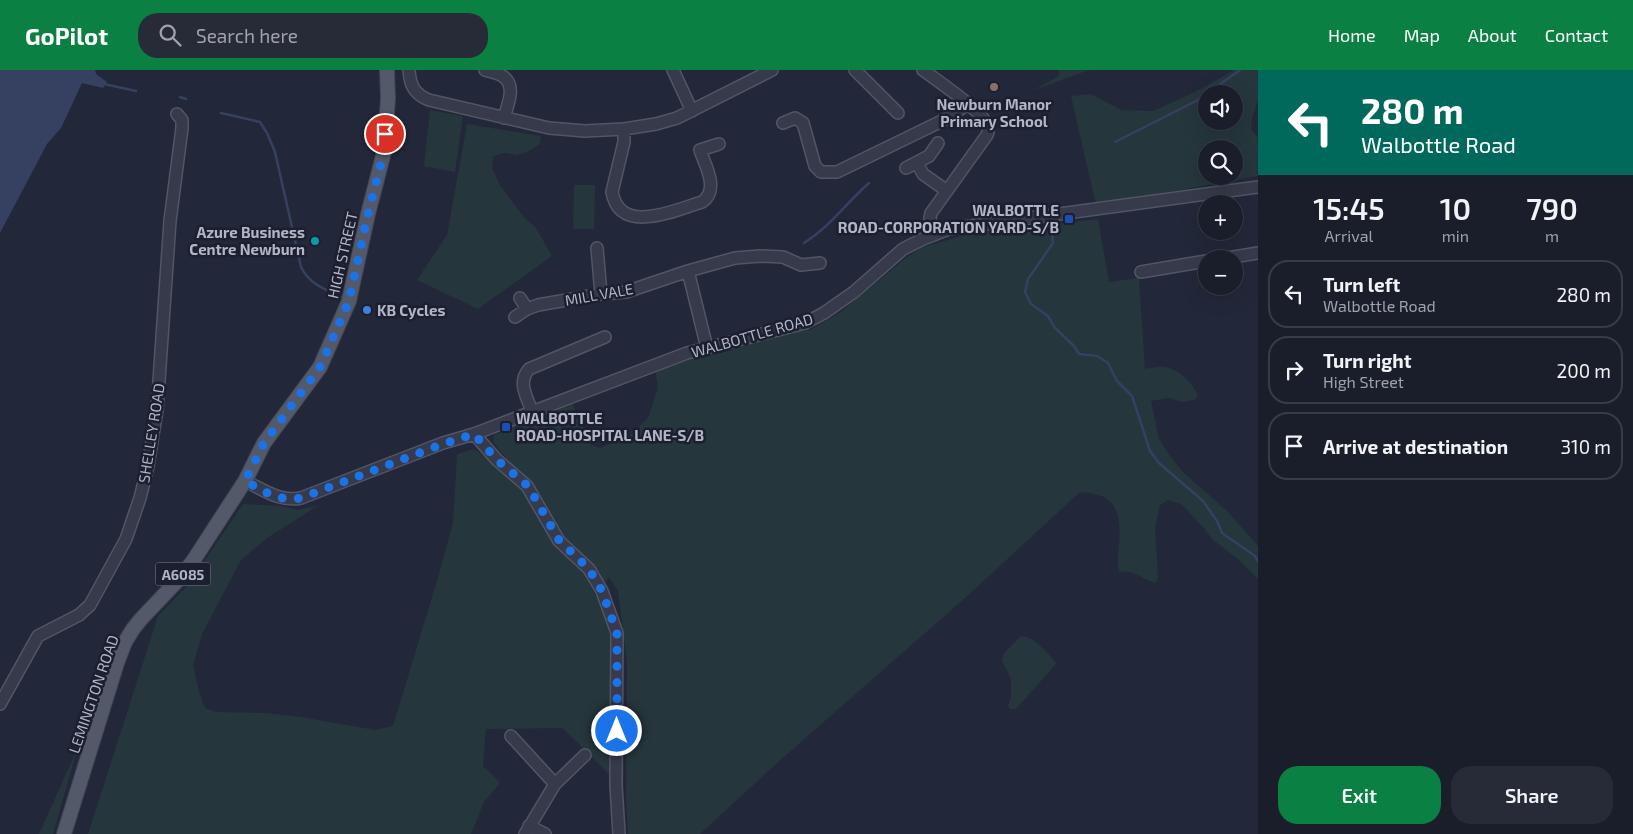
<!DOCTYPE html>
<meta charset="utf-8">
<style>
:root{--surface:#1a1e2b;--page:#272b37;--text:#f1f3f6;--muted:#9fa2a9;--line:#383c47;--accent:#0b8043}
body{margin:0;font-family:"Exo 2",sans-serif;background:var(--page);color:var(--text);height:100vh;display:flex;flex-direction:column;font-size:19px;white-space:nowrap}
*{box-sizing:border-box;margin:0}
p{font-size:16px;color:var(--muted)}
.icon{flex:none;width:28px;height:28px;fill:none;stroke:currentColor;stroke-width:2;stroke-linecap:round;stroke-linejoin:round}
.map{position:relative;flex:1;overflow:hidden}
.side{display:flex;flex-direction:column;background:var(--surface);width:375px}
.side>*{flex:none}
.hud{background:#00695c;color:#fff;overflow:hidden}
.tools{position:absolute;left:1198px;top:15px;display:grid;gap:10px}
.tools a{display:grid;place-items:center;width:45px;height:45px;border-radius:50%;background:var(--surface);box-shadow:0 5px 20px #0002,0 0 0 1px var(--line);font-size:25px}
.pin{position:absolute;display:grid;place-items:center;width:42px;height:42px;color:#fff;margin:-21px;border:2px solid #fff;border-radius:50%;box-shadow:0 1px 5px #0007}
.me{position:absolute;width:55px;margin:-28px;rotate:0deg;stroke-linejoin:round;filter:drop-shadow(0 0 4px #0008)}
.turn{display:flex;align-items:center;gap:18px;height:105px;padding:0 20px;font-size:22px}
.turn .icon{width:65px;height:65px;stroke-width:2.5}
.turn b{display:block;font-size:35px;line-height:42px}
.eta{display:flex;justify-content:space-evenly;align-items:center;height:85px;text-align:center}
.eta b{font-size:30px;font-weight:600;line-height:35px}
.primary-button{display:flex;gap:10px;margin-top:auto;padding:10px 20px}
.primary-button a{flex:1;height:58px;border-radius:20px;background:var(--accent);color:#fff;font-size:20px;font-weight:600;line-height:58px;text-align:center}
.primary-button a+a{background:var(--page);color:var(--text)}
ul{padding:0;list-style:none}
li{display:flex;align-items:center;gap:15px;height:68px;margin:0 10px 8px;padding:0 10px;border:2px solid var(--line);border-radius:20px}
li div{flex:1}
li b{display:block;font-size:19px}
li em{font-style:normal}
header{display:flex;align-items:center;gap:30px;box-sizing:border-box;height:70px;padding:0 25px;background:var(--accent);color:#fff}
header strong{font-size:24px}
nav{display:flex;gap:28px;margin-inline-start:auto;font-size:18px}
.search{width:350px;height:45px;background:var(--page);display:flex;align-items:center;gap:12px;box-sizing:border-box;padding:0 18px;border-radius:20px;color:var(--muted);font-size:19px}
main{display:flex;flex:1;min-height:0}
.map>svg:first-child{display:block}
</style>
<header>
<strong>GoPilot</strong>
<div class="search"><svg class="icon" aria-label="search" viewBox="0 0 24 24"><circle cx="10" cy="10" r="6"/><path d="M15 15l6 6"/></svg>Search here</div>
<nav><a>Home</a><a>Map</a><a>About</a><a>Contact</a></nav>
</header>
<main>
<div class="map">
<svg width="1258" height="764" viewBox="0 0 1258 764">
<rect width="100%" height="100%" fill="#222839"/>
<path fill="#25363c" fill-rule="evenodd" d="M1059,0H1089L1032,21L1059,6Z
M1234,0H1258V31L1252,48L1251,59L1258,67V106L1096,135L1071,26L1091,24L1121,40L1153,41L1197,21ZM1206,24H1234V51H1206ZM1206,79H1234V106H1206Z
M430,40L463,46L455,102L424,96Z
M467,54L541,66L540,74L527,82L516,85L505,83L493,86L492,98L500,115L523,146L536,158L552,186L478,239L417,210L447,165Z
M574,115H595L594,159H573Z
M1098,149L1109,212L1139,208L1145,299C1151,298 1159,296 1165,297C1179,299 1192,313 1198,325L1195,330L1182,332L1169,328L1151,331L1159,369L1170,386L1183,402L1227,441L1258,476V509L1238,489L1213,470L1203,457L1181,434L1168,430L1160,435L1155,458L1158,507L1156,513C1141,509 1136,500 1119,502C1117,492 1118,484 1119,475C1120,460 1121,438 1106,428C1099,424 1088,423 1080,422L965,528L777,693L700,764H628L626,730L627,591L618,521L609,507L603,516L563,470L517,402L493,372L494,365L571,330L591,375L600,378L629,366L648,348L658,318L655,299L725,276L812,259L841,242L907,187L923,177L972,163Z
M474,379L500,397L523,417L553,470L583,502L602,537L612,572V707L563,658L486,659L483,696L500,713L484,732L471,764H88L158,546L188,515L243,434L282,436L298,440L319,435L267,468L241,490L202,564L193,595L199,622L205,638L216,642L264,643L301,647L375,660L393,656L439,504L453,453L457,384Z
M1021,566C1035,566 1048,585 1057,593L1016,639H1010L1008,636L1011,627V609L1002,590L1004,583Z
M78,677L53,764H39Z"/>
<path fill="#364060" d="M0,0H95L96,4L107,12L103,18L82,13L61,58L47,74L0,163Z"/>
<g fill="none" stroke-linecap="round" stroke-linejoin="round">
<path stroke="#364060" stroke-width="2.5" d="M104,14L136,21
M180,27L186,29
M221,43L260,52L267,63L275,82L301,197C309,214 325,219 341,227
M1115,72L1198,30L1240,0
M1052,162L1053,173L1028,209L1025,222L1031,234L1048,246L1055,258L1074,276L1079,284L1097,286L1108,293L1117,311L1132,326L1150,381L1159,393L1203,431L1217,451L1222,463L1255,486L1258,491
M804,173C830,157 846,133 869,113"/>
<g stroke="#515565" stroke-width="14">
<path id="minor" d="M409,0C410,15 414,24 429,30L549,58L585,61L624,59L656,54L677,48L772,0
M485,0C491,2 500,3 505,8C516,18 507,36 504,48
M673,0L692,41
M855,0L898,43
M923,0C936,10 985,42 988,57C989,60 988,62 987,65L931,143L930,148L934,165
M783,53L795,48L803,53L815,96L821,102H837L950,47L967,34
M624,59V72L612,122C620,166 675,140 702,132C720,120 705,95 700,80L719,74
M917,93L923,104L947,121
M906,98L929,86L938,73
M597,178L601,224
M1222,189L1258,183
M688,201L707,278
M1141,202L1206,191
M520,228L527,239
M515,247L527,239L538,235L601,224L626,222L688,201L735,188L760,186L783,187L801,195L820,193
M532,342C527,326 517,313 529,299L605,267
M474,364L497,390L527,416L559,471L589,499L602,521L617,563L616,715L619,764
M245,411C264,420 279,432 301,428L443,373L474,364L687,283L805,253L824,243L854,222L903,179L923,169L949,159L1258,117
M0,634L38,566L79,545L90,535L126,469L140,428L148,396L157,340L170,151L182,58V50L177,44
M511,666L555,714
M529,756L545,764
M525,764L555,714L585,685"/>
</g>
<g stroke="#3f4353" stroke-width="16">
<path id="major" d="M64,764L117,593L125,572L133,559L141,549L180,508L193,491L245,411L264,373L320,297L349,231L368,144L384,82L388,29L387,0"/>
</g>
<use href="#minor" stroke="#363a4a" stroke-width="11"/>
<use href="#major" stroke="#54596a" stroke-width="14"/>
</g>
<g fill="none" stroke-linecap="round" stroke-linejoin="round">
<path stroke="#1a73e8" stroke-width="9" stroke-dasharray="0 16.2" d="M385,64L384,82L368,144L349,231L320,297L264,373L245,411C264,421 278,432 301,428L443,374L474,364L497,390L528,416L559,470L589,499L602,521L617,563V661"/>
</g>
<circle fill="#8d6e63" stroke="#1b1f2f" stroke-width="2" cx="994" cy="17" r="5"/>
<g fill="#1a4fb4" stroke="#1b1f2f" stroke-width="2">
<rect x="1064" y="144" width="10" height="10" rx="2.5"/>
<rect x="501" y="352" width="10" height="10" rx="2.5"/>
</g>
<circle fill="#0f9aa8" stroke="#1b1f2f" stroke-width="2" cx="315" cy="171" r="5"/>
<circle fill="#3f7fe0" stroke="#1b1f2f" stroke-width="2" cx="367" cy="240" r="5"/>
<g text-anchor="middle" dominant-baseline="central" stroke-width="5" stroke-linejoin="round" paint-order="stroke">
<rect fill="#1b1f2f" stroke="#848899" stroke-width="1" x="155.5" y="492.5" width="55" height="23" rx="4"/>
<g font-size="14" font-weight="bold" fill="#b1b5c6">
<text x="183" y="504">A6085</text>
</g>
<g font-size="15" font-weight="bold" fill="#b1b5c6" stroke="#1b1f2f" text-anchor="end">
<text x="994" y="34" text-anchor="middle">Newburn Manor<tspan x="994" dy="17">Primary School</tspan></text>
<text x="1059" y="140">WALBOTTLE<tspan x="1059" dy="17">ROAD-CORPORATION YARD-S/B</tspan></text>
<text x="305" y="162">Azure Business<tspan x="305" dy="17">Centre Newburn</tspan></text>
<text x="377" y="240" text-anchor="start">KB Cycles</text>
<text x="516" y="348" text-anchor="start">WALBOTTLE<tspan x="516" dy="17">ROAD-HOSPITAL LANE-S/B</tspan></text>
</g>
<g font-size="15" fill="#b1b5c6" stroke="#1b1f2f">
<text transform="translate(342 185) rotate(-77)">HIGH STREET</text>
<text transform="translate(599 224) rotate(-10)">MILL VALE</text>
<text transform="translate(752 265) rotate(-16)">WALBOTTLE ROAD</text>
<text transform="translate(151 363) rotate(-81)">SHELLEY ROAD</text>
<text transform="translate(93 624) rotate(-71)">LEMINGTON ROAD</text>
</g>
</g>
</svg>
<div class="tools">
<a><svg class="icon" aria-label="sound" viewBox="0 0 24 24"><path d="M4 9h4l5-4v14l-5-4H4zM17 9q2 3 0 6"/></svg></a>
<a><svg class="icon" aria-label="search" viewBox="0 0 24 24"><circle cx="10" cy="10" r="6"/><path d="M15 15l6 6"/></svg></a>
<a>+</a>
<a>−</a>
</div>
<div class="pin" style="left:385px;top:64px;background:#d93025"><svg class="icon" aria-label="arrive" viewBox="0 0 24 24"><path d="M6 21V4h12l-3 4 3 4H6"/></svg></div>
<svg class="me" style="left:617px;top:661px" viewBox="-20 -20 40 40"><circle r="17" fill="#1a73e8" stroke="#fff" stroke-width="3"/><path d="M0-11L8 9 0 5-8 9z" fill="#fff"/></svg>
</div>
<section class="side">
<div class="hud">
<div class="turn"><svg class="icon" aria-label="left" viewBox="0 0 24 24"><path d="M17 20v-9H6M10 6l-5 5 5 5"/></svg><div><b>280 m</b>Walbottle Road</div></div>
</div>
<div class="eta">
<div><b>15:45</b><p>Arrival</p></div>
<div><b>10</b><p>min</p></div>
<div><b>790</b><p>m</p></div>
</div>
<ul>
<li><svg class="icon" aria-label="left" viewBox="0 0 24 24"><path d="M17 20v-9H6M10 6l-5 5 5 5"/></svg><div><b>Turn left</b><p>Walbottle Road</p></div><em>280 m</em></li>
<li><svg class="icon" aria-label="right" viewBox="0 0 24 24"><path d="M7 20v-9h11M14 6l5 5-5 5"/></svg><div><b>Turn right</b><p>High Street</p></div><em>200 m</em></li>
<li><svg class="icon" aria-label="arrive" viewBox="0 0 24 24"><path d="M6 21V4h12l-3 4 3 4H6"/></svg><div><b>Arrive at destination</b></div><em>310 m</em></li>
</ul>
<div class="primary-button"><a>Exit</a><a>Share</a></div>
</section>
</main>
